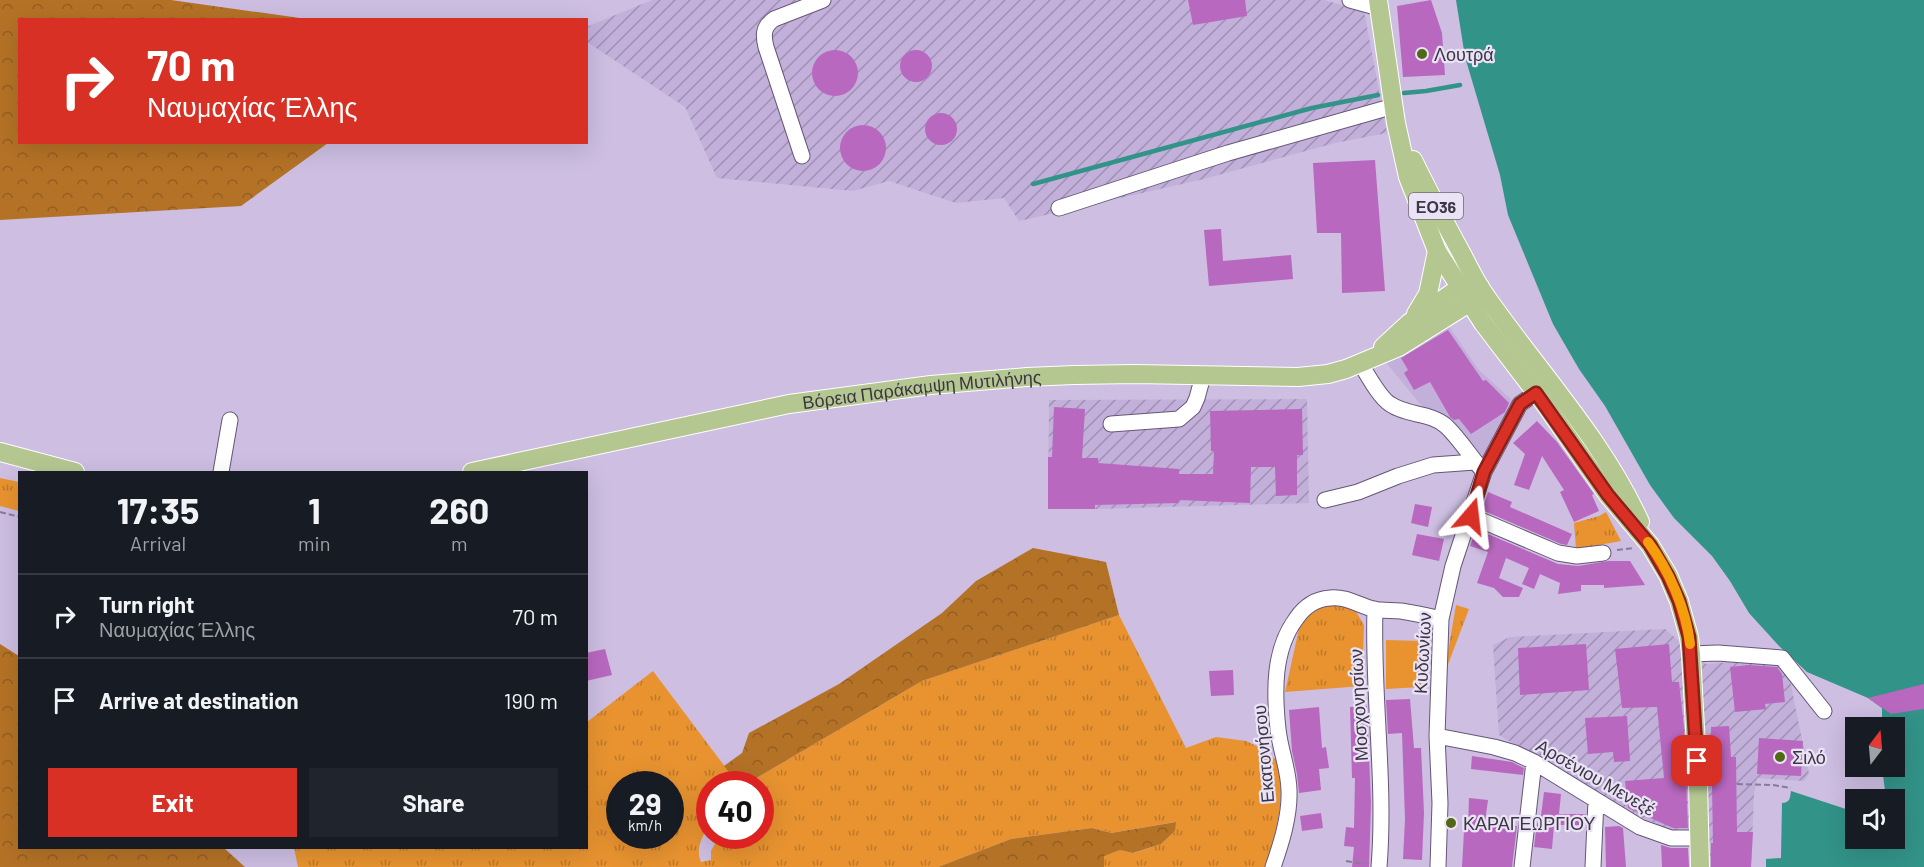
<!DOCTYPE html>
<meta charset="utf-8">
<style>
:root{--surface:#171b24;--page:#20242c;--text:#f1f3f6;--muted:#9ea1a6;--line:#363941;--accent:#d93025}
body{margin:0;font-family:Barlow,sans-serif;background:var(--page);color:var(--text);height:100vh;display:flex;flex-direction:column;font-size:22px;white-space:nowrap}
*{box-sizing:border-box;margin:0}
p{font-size:20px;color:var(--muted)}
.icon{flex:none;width:33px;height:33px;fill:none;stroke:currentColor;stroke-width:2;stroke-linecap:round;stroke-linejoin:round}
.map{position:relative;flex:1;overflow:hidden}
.panel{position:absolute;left:18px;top:471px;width:570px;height:378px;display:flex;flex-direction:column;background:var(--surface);border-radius:0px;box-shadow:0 6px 24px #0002}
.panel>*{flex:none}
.hud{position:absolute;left:18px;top:18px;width:570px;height:126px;border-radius:0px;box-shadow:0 6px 24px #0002;background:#d93025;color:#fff;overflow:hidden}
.needle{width:39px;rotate:16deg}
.fabs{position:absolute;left:1845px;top:717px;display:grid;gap:12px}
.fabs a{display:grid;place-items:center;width:60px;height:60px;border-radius:0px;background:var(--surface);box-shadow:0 6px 24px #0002;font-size:30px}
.speed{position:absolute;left:606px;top:771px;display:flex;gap:12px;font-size:30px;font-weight:700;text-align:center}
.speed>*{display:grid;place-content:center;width:78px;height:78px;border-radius:50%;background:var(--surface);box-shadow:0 6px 24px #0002;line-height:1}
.speed small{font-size:15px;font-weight:400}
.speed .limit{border:9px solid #d22;background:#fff;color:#111}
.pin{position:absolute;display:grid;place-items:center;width:51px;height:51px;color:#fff;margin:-26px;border-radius:12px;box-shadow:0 3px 9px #0006}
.me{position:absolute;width:66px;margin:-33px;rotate:17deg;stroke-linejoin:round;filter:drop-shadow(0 0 4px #0008)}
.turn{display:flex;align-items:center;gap:21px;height:126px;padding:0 30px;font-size:27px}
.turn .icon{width:78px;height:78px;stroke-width:2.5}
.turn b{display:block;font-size:42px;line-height:51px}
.eta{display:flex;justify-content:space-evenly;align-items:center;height:102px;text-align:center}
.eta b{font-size:36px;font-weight:700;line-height:42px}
.button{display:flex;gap:12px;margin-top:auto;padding:12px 30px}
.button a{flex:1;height:69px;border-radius:0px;background:var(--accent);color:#fff;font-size:24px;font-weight:700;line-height:69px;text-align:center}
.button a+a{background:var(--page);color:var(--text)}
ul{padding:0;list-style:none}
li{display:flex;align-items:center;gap:18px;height:84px;padding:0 30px;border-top:2px solid var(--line)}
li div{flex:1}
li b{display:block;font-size:22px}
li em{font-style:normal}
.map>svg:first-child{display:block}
</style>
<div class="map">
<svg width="1924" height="867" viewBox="0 0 1924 867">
<defs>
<pattern id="industrial-furrows" width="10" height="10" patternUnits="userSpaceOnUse" patternTransform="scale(1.5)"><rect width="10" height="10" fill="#c2b0db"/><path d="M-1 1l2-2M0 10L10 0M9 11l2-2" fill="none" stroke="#9f90b3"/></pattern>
<pattern id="grass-tufts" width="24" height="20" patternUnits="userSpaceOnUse" patternTransform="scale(1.5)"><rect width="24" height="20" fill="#e89330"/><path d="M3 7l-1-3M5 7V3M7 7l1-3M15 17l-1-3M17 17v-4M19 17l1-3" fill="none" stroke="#bd792b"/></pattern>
<pattern id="forest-crowns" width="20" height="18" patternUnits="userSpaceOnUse" patternTransform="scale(1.5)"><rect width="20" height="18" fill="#b47226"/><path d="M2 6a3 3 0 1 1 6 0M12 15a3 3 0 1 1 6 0" fill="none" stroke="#945e23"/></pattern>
</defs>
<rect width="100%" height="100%" fill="#cdbee2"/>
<path fill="#c2b0db" d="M1448,325L1478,369L1517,405L1481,459L1453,426L1421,405L1384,360Z"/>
<path fill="url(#industrial-furrows)" d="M652,0H1324L1364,11L1387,133L1335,143L1204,179L1019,221L1004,198L956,203L889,181L853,191L717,178L685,107L587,42L586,27Z
M1307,399L1309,503L1095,509H1048L1049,400Z
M1665,629L1706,664L1782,658L1790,680L1809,774L1804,781L1757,778L1754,794L1751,867H1710L1709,834L1678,833L1631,813L1499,735L1493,645L1510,637Z"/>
<path fill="url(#grass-tufts)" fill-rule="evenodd" d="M0,478L19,482V511L0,506Z
M1606,512L1621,541L1576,549L1574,523L1599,516Z
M1319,604L1352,605L1364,625L1362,686L1285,692L1300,624Z
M1456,605L1469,609L1444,675Z
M1119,615L1186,748L1216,737L1246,741L1263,749L1269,757L1278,759C1285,802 1278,826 1265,867H1104L1103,856L1120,850L1134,853L1161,844L1175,831V822L1111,833L1092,828L1011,839L938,867H298L294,848H586L587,722L653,671L738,784H710C709,796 712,809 709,820C706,835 694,845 701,862L711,860V851L719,836H760V784H746L922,681ZM620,784H670V836H620Z"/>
<path fill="url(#forest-crowns)" d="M0,0H171L307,19L20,20V142L328,143L241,206L0,220Z
M1033,548L1106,562L1119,615L922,681L746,784H738L724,766L742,753L749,733L839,684L942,613L976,581Z
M0,644L19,656L20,848H224L245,867H0Z
M1176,822L1175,831L1161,844L1133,853L1120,850L1104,856V867H938L1011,839L1092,828L1111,833Z"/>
<path fill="#e89330" d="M1386,640L1421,641V687L1386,689Z"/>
<path fill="#329388" d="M1456,0H1924V867H1766V859L1781,858L1782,803C1790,803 1790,798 1791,791L1855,812L1856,838H1894V800L1886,799L1882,767L1894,766V728L1882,727V708L1868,698L1807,672L1779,646L1749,613L1730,581L1712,556L1674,518L1650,485L1605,406L1579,369L1553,324L1508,215L1500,175L1465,57Z"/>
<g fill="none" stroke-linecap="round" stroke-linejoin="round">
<path stroke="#329388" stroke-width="4.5" d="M1404,93L1426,91L1460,85
M1033,184L1312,108L1378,95"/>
</g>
<path fill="#b968bf" d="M1188,0H1245L1247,16L1193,25Z
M1431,0L1442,33L1445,75L1403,77L1397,6Z
M812 73a23 23 0 1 1 46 0a23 23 0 1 1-46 0Z
M900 66a16 16 0 1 1 32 0a16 16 0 1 1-32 0Z
M925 129a16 16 0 1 1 32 0a16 16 0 1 1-32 0Z
M840 148a23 23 0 1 1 46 0a23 23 0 1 1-46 0Z
M1375,160L1385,291L1342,293L1341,233H1317L1313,163Z
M1221,229L1223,261L1291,255L1293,279L1209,286L1204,230Z
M1448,330L1483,381L1486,380L1509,403L1505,412L1471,434L1459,419L1454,420L1450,417L1430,382L1414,390L1404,373L1408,370L1401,358Z
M1054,407L1085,409L1082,458H1098V463L1179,469V474H1213L1214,451H1211L1210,411L1302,409L1303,455H1297V495L1276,496L1275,467H1251L1250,503L1179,500V503L1095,505V509H1048V457H1052Z
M1537,421L1557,442L1594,494L1592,495L1599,511L1574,522L1560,492L1564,490L1542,456L1529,490L1514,485L1525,454L1513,443Z
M1488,492L1512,502L1510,507L1572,534L1567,545L1561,544L1482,510Z
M1415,504L1432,507L1428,527L1411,523Z
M1476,529L1558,564L1578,566L1608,561H1630L1645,585L1604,588V585H1581V591L1558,594L1560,583L1540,574L1534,589L1522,584L1529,568L1506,558L1499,578L1523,588L1519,597H1503L1494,588L1477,583L1488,552L1470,546Z
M1417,534L1444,539L1439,561L1412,555Z
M1586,644L1589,690L1520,695L1518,648Z
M1669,644L1672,682H1679L1684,727L1688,828H1673L1628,808L1625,781L1664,778L1657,707L1622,708L1615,649Z
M605,649L612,675L586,681V653Z
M1748,665L1777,667L1782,674L1785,702L1765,704L1766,709L1735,712L1730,667Z
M1233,670L1234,695L1211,696L1209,671Z
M1924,684V709L1891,714L1868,698Z
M1410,699L1414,748H1421L1424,813L1422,860L1403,859L1405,819L1402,733L1388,734L1386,700Z
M1367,706L1371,803L1369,867H1352L1354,847L1344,846L1346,827L1354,828L1355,778H1352L1350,707Z
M1319,707L1322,748L1326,747L1329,768L1319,769L1321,790L1299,793L1297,774L1292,751L1289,710Z
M1627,716L1630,761L1614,762L1613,752L1588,754L1585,718Z
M1729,726L1731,757H1736L1737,832H1753L1751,867H1711V843H1713L1711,727Z
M1759,738L1803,741L1801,776L1757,774Z
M1472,756L1512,762L1524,768L1523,775L1471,769Z
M1544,792L1561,794L1559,814H1586L1585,825H1554L1552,849L1534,847L1537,823L1540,824Z
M1469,798L1488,800L1485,822L1517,826L1512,867H1462L1464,831H1468Z
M1321,813L1323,828L1302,831L1300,816Z
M1619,826L1623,828L1626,867H1606L1605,827Z
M1661,845L1671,848H1688L1689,867H1662Z"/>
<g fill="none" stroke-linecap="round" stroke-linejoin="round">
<g stroke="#655777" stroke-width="17">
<path id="minor" d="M1350,0L1379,8
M802,156L766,47C763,35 763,27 774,19L823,0
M1059,208L1228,153L1394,106
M1360,363C1368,375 1379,397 1390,404C1407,416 1430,412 1446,426C1460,439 1471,458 1484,472
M1111,424L1179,419L1193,407L1197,398L1203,376
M221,472L230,420
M1325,500L1358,492L1398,476L1433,465L1475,462
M1471,516L1558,553L1577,556L1603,553
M1375,609C1372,695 1386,781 1379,867
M1691,654L1718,653L1782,658L1824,711
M1437,736L1494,747L1515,753L1534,762L1640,827L1671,838H1700
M1273,867C1281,844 1290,816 1289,791C1289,770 1280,750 1278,729C1274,692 1273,650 1296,619C1304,607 1315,599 1330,598C1345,596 1358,605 1373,609C1382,611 1392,610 1401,611C1414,613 1428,616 1441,619
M1438,867L1440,803L1437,736L1441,619L1453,566L1484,472L1520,404L1536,393
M1522,867L1534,762
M1593,867L1596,800"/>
</g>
<g stroke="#fff" stroke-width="20">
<g id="major">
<path d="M1378,0L1396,123L1408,177L1437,251L1483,323L1547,407L1608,495L1650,545L1668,575L1679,601L1689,637L1691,654L1698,783L1700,867"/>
<path d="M1413,160C1427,189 1442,217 1457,245C1465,259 1472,275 1481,289C1534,367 1601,436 1640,522"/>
<path d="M1416,314L1428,294L1437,251"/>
<path d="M1383,347L1409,323L1459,288"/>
<path d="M0,452L75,472"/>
<path id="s1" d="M472,472L789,404L931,385L1027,377L1074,375L1135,374L1298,377L1328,374L1346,369L1399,347L1469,303L1480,287"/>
</g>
</g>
<path stroke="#877c95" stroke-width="2" stroke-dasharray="6 3" stroke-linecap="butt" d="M0,512L20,517
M1617,550L1633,548
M1737,784L1773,785L1791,788
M1346,861L1365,864"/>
<use href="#minor" stroke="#fff" stroke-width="15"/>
<use href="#major" stroke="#b5c791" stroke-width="18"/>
</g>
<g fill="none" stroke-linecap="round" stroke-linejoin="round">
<g stroke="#8d1f18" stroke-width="15">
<path id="route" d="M1471,516L1484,472L1520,404L1536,393L1608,495L1650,545L1668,576L1679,601L1689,637L1697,761"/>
</g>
<use href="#route" stroke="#d93025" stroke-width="10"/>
<path stroke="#f59e0b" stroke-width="10" d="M1648,542C1669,570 1686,609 1690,644"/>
</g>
<g fill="#516817" stroke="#eae2f5" stroke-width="2">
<circle cx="1422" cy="54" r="6"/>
<circle cx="1780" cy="757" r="6"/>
<circle cx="1451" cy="823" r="6"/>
</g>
<g text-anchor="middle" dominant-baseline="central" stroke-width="4.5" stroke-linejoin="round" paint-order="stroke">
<rect fill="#eae2f5" stroke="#716a7a" stroke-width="1.5" x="1409" y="193" width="54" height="26" rx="4.5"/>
<g font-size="16" font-weight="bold" fill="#3d3645">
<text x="1436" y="206">ΕΟ36</text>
</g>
<g font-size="18" fill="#3d3645" stroke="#eae2f5" text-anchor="start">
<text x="1434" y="54">Λουτρά</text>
<text x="1792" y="757">Σιλό</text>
<text x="1463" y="823">ΚΑΡΑΓΕΩΡΓΙΟΥ</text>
</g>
<g font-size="18" fill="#3d3645" stroke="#eae2f5">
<text stroke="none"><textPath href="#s1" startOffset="458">Βόρεια Παράκαμψη Μυτιλήνης</textPath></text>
<text transform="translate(1422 653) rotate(-87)">Κυδωνίων</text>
<text transform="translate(1358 705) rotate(-93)">Μοσχονησίων</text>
<text transform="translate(1263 754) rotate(-95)">Εκατονήσου</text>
<text transform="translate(1596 777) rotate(30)">Αρσένιου Μενεξέ</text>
</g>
</g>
</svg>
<div class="fabs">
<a><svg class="needle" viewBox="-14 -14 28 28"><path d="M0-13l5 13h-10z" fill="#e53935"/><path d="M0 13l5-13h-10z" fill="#9ea1a6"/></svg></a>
<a><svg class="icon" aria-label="sound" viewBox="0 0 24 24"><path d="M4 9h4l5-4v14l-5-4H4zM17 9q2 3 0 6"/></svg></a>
</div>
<div class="speed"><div>29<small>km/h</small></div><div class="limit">40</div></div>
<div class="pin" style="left:1697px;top:761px;background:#d93025"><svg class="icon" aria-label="arrive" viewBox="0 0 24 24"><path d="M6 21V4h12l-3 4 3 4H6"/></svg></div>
<svg class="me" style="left:1471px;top:516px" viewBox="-20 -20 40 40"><path d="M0-17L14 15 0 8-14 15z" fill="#d93025" stroke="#fff" stroke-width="4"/></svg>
<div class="hud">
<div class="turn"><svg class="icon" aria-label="right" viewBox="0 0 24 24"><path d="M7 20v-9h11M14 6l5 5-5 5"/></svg><div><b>70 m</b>Ναυμαχίας Έλλης</div></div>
</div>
<section class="panel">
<div class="eta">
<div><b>17:35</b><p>Arrival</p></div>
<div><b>1</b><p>min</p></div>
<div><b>260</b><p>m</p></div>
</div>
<ul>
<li><svg class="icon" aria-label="right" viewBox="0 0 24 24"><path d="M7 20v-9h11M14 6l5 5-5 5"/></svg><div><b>Turn right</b><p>Ναυμαχίας Έλλης</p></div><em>70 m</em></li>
<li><svg class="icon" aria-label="arrive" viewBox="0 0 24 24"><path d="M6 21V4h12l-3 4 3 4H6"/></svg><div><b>Arrive at destination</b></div><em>190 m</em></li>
</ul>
<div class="button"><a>Exit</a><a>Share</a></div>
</section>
</div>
